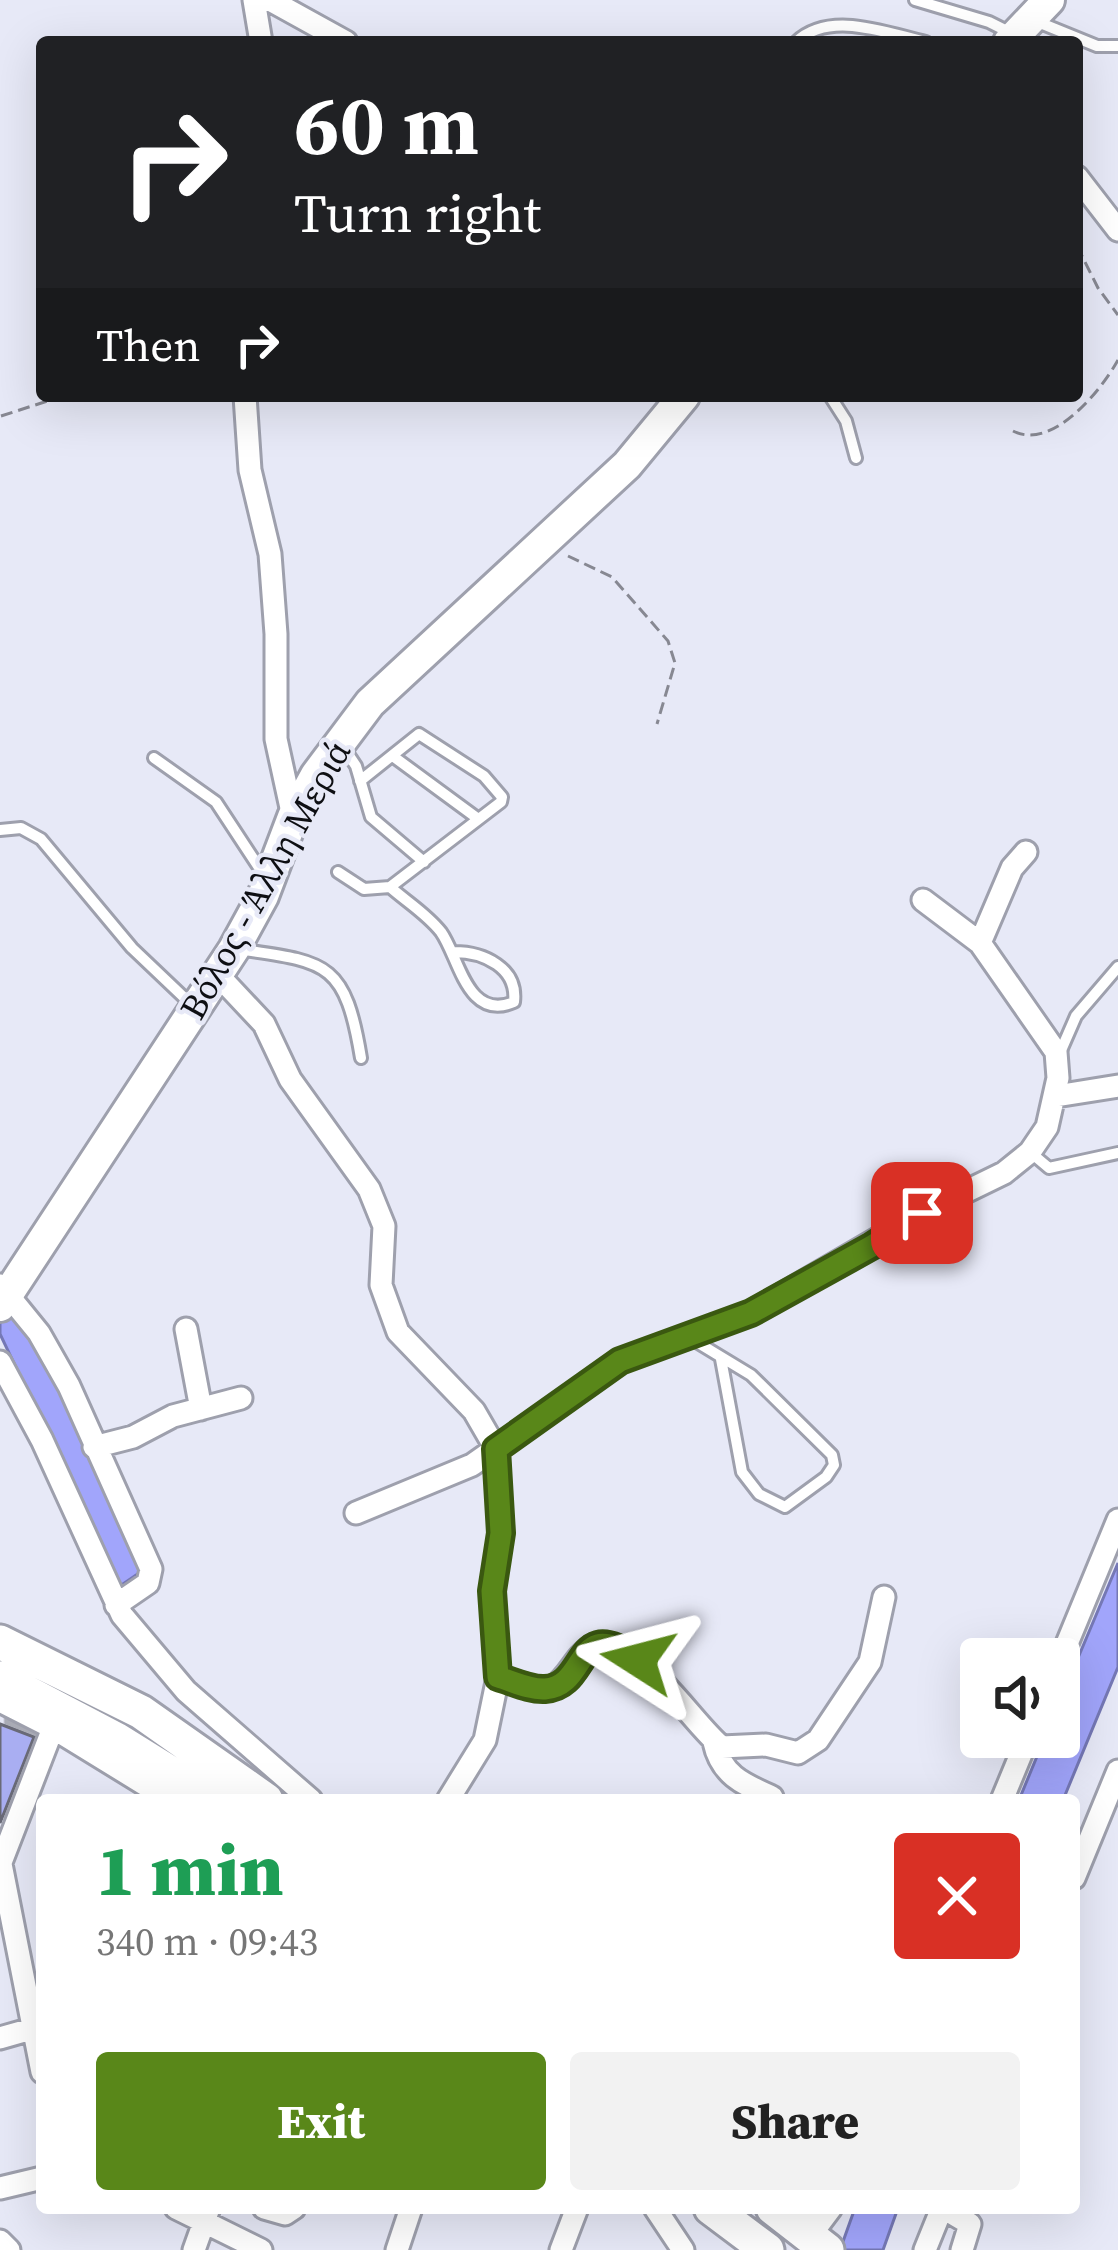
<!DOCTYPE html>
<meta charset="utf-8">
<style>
:root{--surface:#fff;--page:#f2f2f2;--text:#222;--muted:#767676;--accent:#598719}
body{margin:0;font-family:"Source Serif 4",serif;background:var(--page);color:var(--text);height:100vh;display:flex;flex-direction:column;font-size:45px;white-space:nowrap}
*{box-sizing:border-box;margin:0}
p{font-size:39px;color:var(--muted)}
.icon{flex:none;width:66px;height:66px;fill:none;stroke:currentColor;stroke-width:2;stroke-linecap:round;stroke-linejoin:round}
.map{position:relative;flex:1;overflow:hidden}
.details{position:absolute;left:36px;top:1794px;width:1044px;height:420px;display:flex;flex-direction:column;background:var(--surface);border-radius:12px;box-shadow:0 12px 48px #0002}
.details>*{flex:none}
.guide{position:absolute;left:36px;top:36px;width:1047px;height:366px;border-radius:12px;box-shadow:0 12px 48px #0002;background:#202124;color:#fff;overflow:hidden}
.controls{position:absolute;left:960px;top:1638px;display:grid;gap:24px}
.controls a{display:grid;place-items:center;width:120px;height:120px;border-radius:12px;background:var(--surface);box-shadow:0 12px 48px #0002;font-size:60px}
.pin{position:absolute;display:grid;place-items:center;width:102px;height:102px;color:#fff;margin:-51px;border-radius:24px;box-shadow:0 6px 18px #0006}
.me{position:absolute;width:132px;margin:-66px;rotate:279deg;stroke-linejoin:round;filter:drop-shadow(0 0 9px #0008)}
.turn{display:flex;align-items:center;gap:42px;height:252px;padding:0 60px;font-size:54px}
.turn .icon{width:156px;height:156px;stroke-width:2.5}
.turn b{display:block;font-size:84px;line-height:102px}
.then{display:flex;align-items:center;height:114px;padding:0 60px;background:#0003;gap:24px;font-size:45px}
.round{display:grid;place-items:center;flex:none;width:126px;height:126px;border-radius:12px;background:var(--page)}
.head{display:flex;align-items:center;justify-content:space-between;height:204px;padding:0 60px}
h1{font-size:72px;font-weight:800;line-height:90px;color:#1e9e55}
.button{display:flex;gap:24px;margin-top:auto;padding:24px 60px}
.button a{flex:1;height:138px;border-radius:12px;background:var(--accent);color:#fff;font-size:48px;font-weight:800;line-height:138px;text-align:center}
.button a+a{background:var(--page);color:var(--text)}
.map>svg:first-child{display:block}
</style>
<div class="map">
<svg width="1118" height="2250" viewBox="0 0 1118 2250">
<defs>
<filter id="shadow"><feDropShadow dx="5.5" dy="-5.5" stdDeviation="0" flood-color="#0004"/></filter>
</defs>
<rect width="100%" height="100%" fill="#e7e9f7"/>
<path fill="#a1a5fb" stroke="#7578b5" stroke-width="3" d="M0,1293L23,1316L145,1569L120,1586L0,1334Z
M1118,1563V1667L1063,1800H1019L1045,1737H1059V1703Z
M855,2208H898L883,2250H840Z"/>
<path fill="#a9aef2" stroke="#696a77" stroke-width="3" filter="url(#shadow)" d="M0,1724L34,1737L0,1823Z"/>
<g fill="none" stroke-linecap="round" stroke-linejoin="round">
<g stroke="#9ea0ad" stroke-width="16">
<path id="service" d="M915,0L989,22L1013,34
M1033,20L1097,46H1118
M796,42C830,10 886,33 926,42
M830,396L846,421L856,458
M344,748L356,766L371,817L424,862
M394,757L477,818
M154,758L216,802L264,875
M0,830L21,828L41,839L132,948L194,1007
M338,872L364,889L390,887L501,802L502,797L484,776L419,734L360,781
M390,887C407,902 427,914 441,932C459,957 467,1022 514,1002C518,968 484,952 454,952
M237,949C327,962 345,961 361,1058
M1059,1055L1076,1016L1118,967
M1030,1152L1049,1168L1118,1153
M690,1338L751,1375L832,1455L834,1465L826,1477L785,1507L759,1494L742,1472L721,1359"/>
</g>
<g stroke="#9ea0ad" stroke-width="27">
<path id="minor" d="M254,0L261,42
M270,0L346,42
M1077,177L1118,230
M245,396L250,470L270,554L276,634V739L293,817
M980,943L1012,868L1026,852
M218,975L264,1024L290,1079L369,1189L384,1226L381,1285L398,1332L474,1411L496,1449L501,1533L492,1591L498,1677L485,1740L448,1800
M1056,1096L1118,1086
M0,1285L39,1333L69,1386L151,1569L148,1583L116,1605
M186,1329L201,1409
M0,1362L42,1440L122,1615L186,1691L311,1800
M94,1447L133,1437L173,1416L241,1398
M356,1513L472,1465L620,1361L750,1313L922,1213L1004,1173L1030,1152L1047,1127L1058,1078L1056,1052L980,943L923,900
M1059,1663L1118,1520
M498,1677L539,1689L552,1688C569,1678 575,1656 591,1647C631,1624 695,1728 722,1747L766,1745L798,1753L818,1740L870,1662L884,1597
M0,1701L53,1728L170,1800
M714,1742C721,1775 743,1784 772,1797
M1002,1800L1028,1737
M1,1864L42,2072
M0,1865L53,1728
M1074,1878L1118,1771
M0,2038L42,2026
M0,2188L42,2178
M176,2208L261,2250
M264,2208L285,2214L294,2208
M655,2208L683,2250
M799,2208L819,2224L831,2208
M943,2208L970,2224L962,2250
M0,2241L9,2250
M194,2250L209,2208
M397,2250L411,2208
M561,2250L577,2208
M925,2250L942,2208"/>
</g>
<g stroke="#9ea0ad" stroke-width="36">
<path id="secondary" d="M1009,42L1049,0
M0,1306L234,949L263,896L293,817L316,775L370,703L627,465L684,396"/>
</g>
<g stroke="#9ea0ad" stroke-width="39">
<path id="primary" d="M0,1642L141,1712L266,1800
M0,1678L116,1739L214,1800
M711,2208L767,2250
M773,2208L827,2250"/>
</g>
<path stroke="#878892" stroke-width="3" stroke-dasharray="12 6" stroke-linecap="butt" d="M1077,246L1098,288L1118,315
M1,416L63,396
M1013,431C1052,451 1101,391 1118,360
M568,556L612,577L668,641L675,663L657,724"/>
<use href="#service" stroke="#fff" stroke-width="10"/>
<use href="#minor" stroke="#fff" stroke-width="21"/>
<use href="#secondary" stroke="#fff" stroke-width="30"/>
<use href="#primary" stroke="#fff" stroke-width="33"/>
</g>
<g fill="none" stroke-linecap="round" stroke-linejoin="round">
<g stroke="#3a5810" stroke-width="30">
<path id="route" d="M638,1660C573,1613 590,1686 545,1689C530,1690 512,1681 498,1677L492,1591L501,1533L496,1449L620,1361L751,1313L872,1246L922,1213"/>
</g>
<use href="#route" stroke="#598719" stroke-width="21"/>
</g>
<g text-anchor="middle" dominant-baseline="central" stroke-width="9" stroke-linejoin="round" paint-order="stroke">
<g font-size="36" fill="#0e0f13" stroke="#e7e9f7">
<text transform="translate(265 880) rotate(-61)">Βόλος - Άλλη Μεριά</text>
</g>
</g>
</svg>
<div class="controls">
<a><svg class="icon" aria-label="sound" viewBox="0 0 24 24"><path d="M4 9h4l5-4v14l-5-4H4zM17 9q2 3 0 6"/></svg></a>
</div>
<div class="pin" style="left:922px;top:1213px;background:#d93025"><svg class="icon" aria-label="arrive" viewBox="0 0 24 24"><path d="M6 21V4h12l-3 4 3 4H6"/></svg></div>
<svg class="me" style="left:638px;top:1660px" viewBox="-20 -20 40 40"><path d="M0-17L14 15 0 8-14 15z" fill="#598719" stroke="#fff" stroke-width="4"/></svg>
<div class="guide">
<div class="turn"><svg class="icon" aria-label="right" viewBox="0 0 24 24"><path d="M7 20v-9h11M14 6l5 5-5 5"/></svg><div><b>60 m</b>Turn right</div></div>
<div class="then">Then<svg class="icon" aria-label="right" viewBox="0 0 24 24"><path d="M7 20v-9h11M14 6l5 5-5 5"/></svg></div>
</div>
<section class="details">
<div class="head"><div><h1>1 min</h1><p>340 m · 09:43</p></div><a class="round" style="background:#d93025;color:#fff"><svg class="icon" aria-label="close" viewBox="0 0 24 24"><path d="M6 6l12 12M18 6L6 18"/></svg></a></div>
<div class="button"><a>Exit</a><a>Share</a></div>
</section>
</div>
